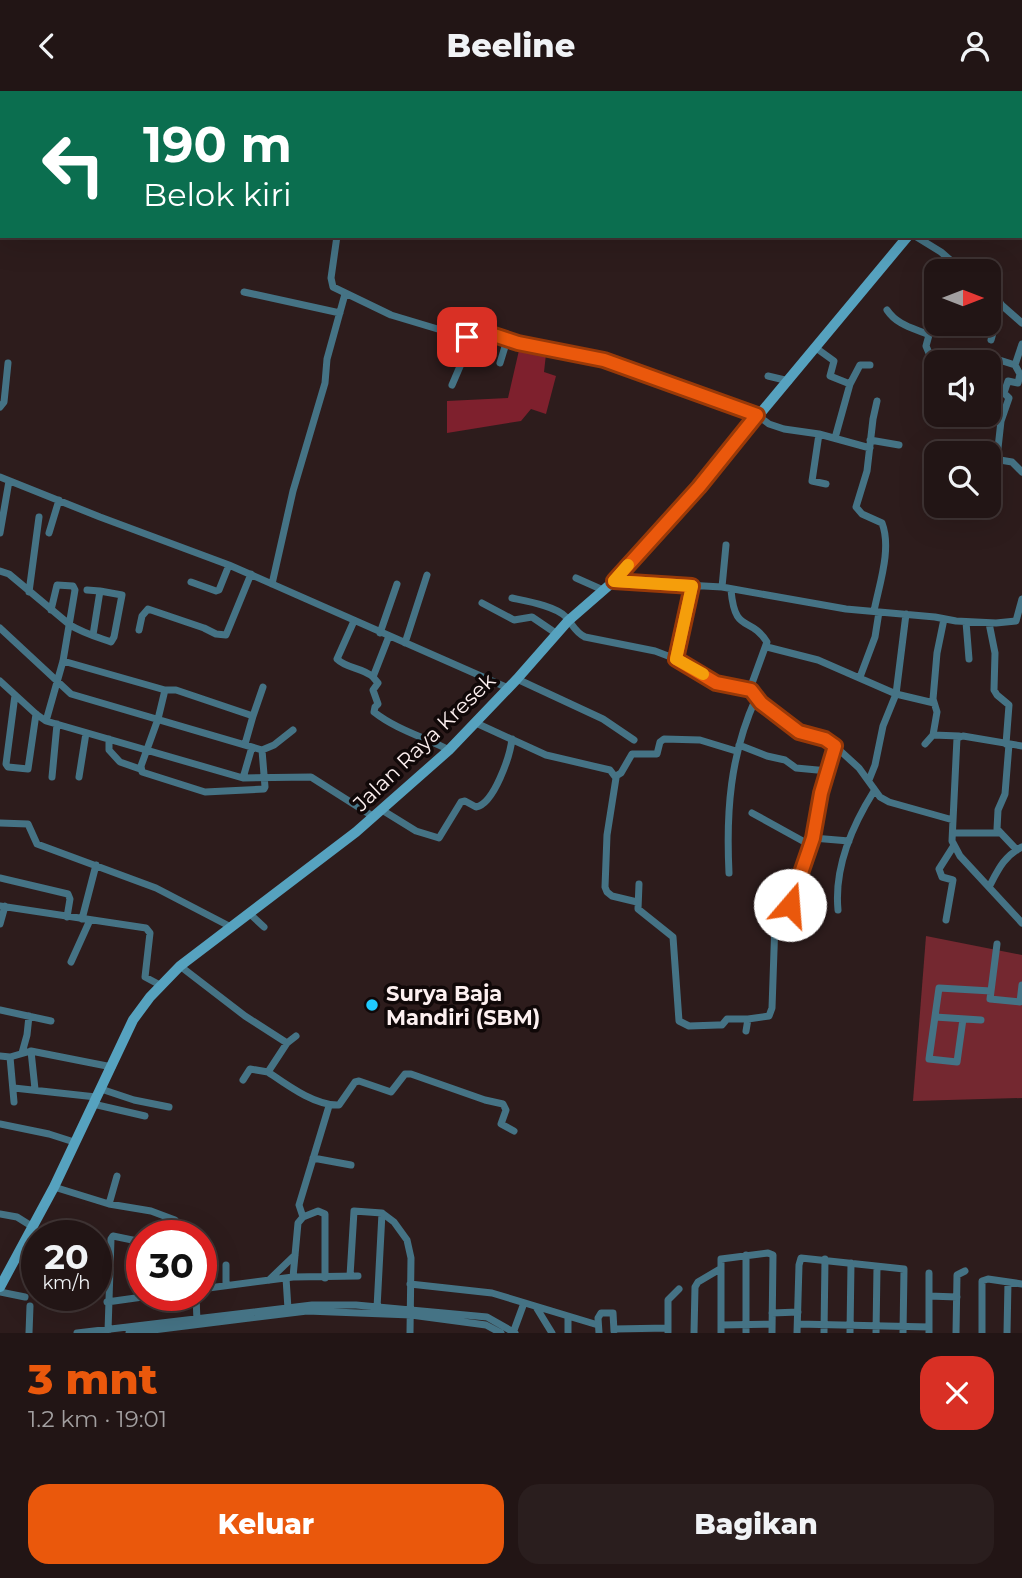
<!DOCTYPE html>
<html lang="id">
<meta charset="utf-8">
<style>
:root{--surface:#221515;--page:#2a1e1e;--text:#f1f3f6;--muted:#a29fa0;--line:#3f3434;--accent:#ea580c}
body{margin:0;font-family:Montserrat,sans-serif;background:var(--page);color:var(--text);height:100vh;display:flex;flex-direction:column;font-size:26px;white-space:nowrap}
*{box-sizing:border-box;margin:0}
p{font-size:23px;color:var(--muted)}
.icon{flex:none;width:38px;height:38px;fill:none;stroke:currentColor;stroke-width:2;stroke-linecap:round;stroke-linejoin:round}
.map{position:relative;height:1242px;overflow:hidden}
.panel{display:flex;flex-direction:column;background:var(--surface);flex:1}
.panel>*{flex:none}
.banner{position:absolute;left:0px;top:0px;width:1022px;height:147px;box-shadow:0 7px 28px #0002,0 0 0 2px var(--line);background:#0b6e4f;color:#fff;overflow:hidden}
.needle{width:46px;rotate:90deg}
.controls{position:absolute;left:924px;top:168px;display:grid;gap:14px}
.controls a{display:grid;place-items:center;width:77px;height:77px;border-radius:14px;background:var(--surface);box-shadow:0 7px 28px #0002,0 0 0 2px var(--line);font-size:35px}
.speed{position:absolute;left:21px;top:1129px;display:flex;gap:14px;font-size:35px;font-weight:700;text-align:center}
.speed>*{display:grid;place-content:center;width:91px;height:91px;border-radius:50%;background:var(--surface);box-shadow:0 7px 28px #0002,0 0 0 2px var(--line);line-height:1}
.speed small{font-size:18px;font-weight:400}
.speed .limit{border:10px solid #d22;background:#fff;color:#111}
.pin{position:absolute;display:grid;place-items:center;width:60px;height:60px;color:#fff;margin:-30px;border-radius:14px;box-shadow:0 4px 10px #0006}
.me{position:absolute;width:77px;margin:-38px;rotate:18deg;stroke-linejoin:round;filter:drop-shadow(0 0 5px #0008)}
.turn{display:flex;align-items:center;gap:24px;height:147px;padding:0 28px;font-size:32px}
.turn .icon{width:91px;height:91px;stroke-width:2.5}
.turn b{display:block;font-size:49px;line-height:60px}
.round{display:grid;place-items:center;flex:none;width:74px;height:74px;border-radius:21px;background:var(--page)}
.summary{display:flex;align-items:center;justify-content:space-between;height:119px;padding:0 28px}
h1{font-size:42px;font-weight:800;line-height:52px;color:var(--accent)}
.primary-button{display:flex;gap:14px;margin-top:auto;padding:14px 28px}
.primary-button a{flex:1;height:80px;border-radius:21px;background:var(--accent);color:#fff;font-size:28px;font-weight:800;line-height:80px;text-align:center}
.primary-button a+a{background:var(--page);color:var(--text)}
header{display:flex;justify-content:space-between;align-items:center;height:91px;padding:0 28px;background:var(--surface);font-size:32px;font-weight:800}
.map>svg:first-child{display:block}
</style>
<header><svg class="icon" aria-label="back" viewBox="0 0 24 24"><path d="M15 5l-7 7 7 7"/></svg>Beeline<svg class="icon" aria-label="person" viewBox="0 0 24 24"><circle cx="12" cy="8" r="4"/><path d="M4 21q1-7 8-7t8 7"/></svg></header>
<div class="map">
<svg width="1022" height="1242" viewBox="0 0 1022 1242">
<rect width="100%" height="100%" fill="#2d1c1c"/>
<path fill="#742830" d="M926,845L1022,864V1007L913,1010Z"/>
<path fill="#7e202d" d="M520,255L546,263L544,281L556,285L546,323L531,318L521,330L447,342V310L508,307Z"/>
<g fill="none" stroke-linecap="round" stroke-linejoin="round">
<path stroke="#457385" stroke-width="7" d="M271,0L272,2
M777,0L779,2
M337,145L331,187L333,196L391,224L461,245L471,246L478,241H485L518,252L604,269L728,312L757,324L769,333L784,338L819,343L870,357
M915,145L941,161L963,180
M244,201L340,222
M989,203L1022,232
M887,219C897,234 913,237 929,244L926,255L929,262L956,271
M991,249L1001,213
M816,257L834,270L830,285L850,293L835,347
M986,271L990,266L1015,274L1022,253
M500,272L507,249
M1015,274L1020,283L1018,292L1008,290L1004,302L1009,307L1001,330L997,366L1000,369L1012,371L1022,381
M768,285L789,290
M850,293L860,274H870
M452,294L461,273L463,255L467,246
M0,316L4,311L8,272
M819,343L812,390L826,393
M870,349L899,354
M0,386L100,426L229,474L508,597
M0,442L9,390
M49,442L59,409
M0,480L9,483L70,534C83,542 97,546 111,551L114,546L122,504L100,500L93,544
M576,487L603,499
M614,490L722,496L846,518L935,526L956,530L996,532L1016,530L1022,508
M191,491L216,500L219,499L229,474
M272,493L293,400L325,292L327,268L345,203
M722,496L726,454
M87,499L100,500
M731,499C735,544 750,524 767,551L751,595L756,607L799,641L825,648L835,655L859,677L880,706L889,711L953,729
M29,501L39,426
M512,507C526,510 556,515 566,526C573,534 575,541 585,546L655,560L676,568L716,592L751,599
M482,512L514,529L532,526L557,543
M874,520C879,494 892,458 882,432L862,423L856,416L867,380L873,328L877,310
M354,530L337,568C347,578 362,576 373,586
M966,531L969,568
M989,532L995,562L994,599L997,604L1009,614L1006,653
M0,537L71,603L262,659L265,696L264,698L205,701L142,681L141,675L158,628L165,599
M139,539L142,525L148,518L204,537L216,543L226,544L251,483
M380,542L397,493
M389,545L373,586L378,592L373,599L378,613L375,616L374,621C397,639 424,646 449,659
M405,552L427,484
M767,556L818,569L896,603L934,612
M676,568L692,495
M63,570L165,599H176L253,625L245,653
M860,586L875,546L879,521
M517,588L603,628L634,649
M0,590L36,623L46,630L243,687L311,686L374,726
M15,604L6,673L8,676L28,678L36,623
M253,625L263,596
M46,630L63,570L75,499L73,495L57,494L51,519
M476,632L546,664L610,679L616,687L607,744L605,796L607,801L612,805L637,811
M933,644L959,645
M109,648V659L120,671L140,678
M925,653L933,644L937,621L933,608L937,562L944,528
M1009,653L1005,703L998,719L997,738L1017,759
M739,654L767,665L785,669L796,677L828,680
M1022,655L963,645L957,647L952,750L960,765L1022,832
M262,659L274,654L293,639
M616,685L621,682L632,663H657L660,651L664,648L700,649L736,660
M52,686L57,633
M79,686L86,642
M243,687L252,656
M869,689L875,674L883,635L896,603L906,523
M382,719L416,740L439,747L461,711L465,710L476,716C494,713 510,665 512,648
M752,722L810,754
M0,732L28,733L37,753L156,797L231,836
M953,742H998
M813,747L849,750
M729,782C726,721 730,664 756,607
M0,787L68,803L70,808L67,826
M639,793L638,818L673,846L679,930L689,935L718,934H722L727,928H748L769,925L772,917L775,831L776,827L790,813L796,798L813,747L821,702L835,655
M989,796C998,779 1004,765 1022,756
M0,815L146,837L150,842L145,886L160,894
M838,819C834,777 852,735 874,700
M249,822L264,836
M82,828L96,774
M946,829L953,789L942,786L939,778L953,756
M0,833L5,815
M997,853L990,908L1020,911L1022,894
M71,871L90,829
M180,875L245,925L287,952L268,981C287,994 315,1015 339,1014L355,991L359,990L391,1001L405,983H411L485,1009L503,1013L506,1019L501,1033L514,1040
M0,919L51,930
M935,926L981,929
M963,928L957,971L929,968L939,897L991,900
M746,940L748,928
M287,952L296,945
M31,960L35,998
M22,962L27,944L29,925
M0,965L10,966L31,960L112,976
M10,966L14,1011
M243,989L250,978L268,981
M14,997L96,1006
M101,998L134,1009L169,1016
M93,1013L145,1025
M0,1033L49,1043L74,1051
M313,1067L351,1074
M54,1096L109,1113L151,1120L175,1129
M109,1113L117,1085
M0,1123L17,1126L33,1136
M303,1126L299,1114L329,1015
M746,1164V1242
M226,1174V1194
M350,1185L354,1120L382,1122L394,1131L407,1149L411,1167L410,1242
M293,1186L298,1132L303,1126L318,1120L325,1123V1187
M286,1187L288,1218
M269,1189L295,1164
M410,1193L492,1202L598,1234
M201,1198L293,1186L358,1185
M0,1201L25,1206
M196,1204L197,1231
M929,1205L957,1206
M139,1206L141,1150
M107,1211L157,1204
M536,1216L552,1242
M377,1217L382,1122
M772,1222L798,1221
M568,1226V1242
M798,1233L929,1236
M721,1234L772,1233
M614,1238L668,1237
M108,1240L111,1148L113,1145L142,1151
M668,1241V1209L679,1198
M29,1242L30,1215
M77,1242L312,1214H356L487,1226L515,1242
M129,1242L307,1220L411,1224L486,1234L501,1242
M513,1242L524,1212
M599,1242L598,1227L601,1222H613L614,1240
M694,1242L695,1196L698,1191L720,1178
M721,1242V1168L768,1162L773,1164L772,1242
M797,1242L799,1174L801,1167L904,1178L903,1242
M824,1242L825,1168
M850,1242L851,1172
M876,1242L877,1176
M929,1242V1182
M956,1242L957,1184L965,1180
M982,1242V1190L988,1188L1022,1193
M1007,1242L1008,1191"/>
<path stroke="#56a2bf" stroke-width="10" d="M1020,35L1022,34
M0,1196L54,1096L133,929L150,906L180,875L356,741L449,659L517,588L568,530L614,490L699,396L908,145"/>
</g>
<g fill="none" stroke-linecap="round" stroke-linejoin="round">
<g stroke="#983908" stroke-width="18">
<path id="route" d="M467,246H471L478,241H485L518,252L604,269L757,324L699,396L614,490L692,495L676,568L716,592L751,599L761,612L799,641L825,648L835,655L821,702L813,747L790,814"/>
</g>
<use href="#route" stroke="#ea580c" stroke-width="12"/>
<path stroke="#f59e0b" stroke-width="12" d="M628,474L614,490L692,495L676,568L703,583"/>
</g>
<circle fill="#1fc9fd" stroke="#100808" stroke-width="2.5" cx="372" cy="914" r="7"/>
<g text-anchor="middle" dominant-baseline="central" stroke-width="7" stroke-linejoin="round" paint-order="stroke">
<g font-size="21" fill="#fdf0f0" stroke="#100808">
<text transform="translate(424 651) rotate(-44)">Jalan Raya Kresek</text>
</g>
<g font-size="21" font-weight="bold" fill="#fdf0f0" stroke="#100808" text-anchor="start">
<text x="386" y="902">Surya Baja<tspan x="386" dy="24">Mandiri (SBM)</tspan></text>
</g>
</g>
</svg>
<div class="controls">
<a><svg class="needle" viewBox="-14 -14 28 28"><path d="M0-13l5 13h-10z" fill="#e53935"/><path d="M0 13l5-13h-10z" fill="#a29fa0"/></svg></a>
<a><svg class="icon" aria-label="sound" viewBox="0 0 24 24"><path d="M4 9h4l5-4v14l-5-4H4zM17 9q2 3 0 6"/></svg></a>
<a><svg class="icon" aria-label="search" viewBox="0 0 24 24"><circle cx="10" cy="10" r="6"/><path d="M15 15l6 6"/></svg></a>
</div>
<div class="speed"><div>20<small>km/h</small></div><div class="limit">30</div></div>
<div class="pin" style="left:467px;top:246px;background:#d93025"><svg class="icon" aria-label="arrive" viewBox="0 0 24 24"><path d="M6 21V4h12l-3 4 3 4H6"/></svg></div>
<svg class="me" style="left:790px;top:814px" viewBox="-20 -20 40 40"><circle r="19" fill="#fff"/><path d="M0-13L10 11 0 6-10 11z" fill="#ea580c"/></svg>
<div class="banner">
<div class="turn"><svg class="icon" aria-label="left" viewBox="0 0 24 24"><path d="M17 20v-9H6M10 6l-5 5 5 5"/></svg><div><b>190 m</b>Belok kiri</div></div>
</div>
</div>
<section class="panel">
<div class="summary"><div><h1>3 mnt</h1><p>1.2 km · 19:01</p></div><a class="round" style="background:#d93025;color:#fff"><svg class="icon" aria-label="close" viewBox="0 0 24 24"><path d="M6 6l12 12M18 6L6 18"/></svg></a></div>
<div class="primary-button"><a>Keluar</a><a>Bagikan</a></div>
</section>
